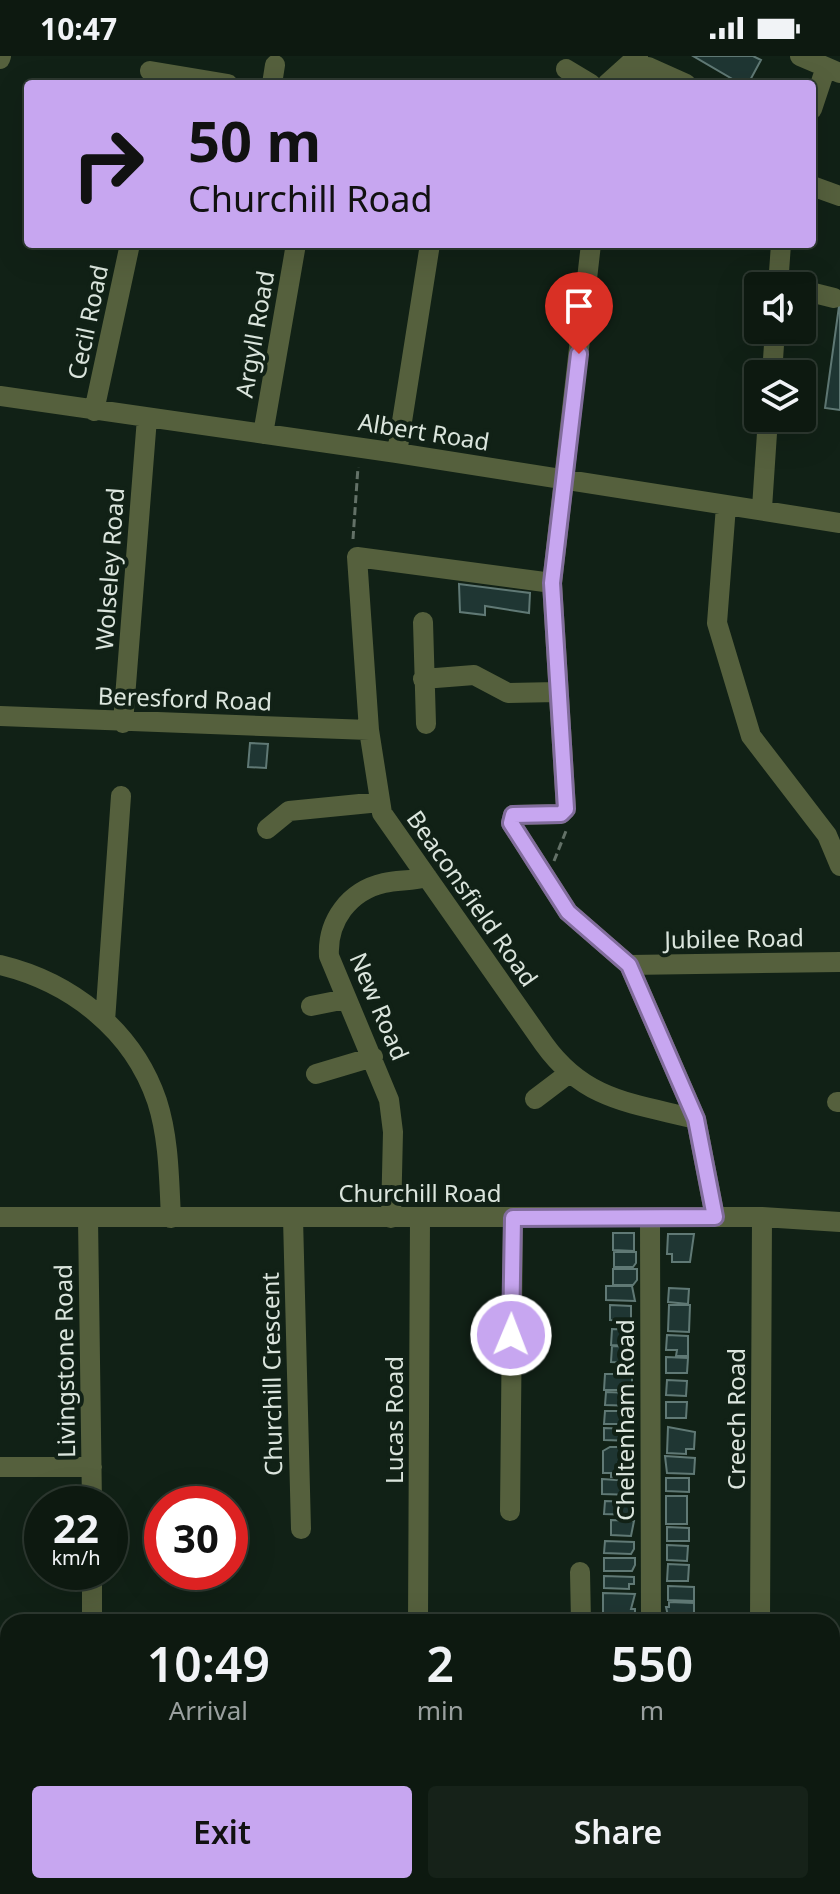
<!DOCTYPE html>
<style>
:root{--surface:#0d1910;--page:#162219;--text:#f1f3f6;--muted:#9aa09f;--line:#2d3830;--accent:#c7a6f0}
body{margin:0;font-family:"Noto Sans",sans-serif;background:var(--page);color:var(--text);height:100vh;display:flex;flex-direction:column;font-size:30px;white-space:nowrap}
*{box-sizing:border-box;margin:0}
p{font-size:26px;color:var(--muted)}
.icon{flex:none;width:44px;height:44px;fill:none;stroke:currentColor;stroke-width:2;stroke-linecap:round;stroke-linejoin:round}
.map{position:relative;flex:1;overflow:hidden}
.side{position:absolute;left:0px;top:1558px;width:840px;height:280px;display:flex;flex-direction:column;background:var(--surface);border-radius:24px 24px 0 0;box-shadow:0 8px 32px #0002,0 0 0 2px var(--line)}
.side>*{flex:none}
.guide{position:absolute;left:24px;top:24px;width:792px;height:168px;border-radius:8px;box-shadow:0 8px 32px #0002,0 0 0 2px var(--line);background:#c7a6f0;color:#111;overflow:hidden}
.fabs{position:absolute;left:744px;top:216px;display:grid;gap:16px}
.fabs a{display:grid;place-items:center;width:72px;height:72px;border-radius:8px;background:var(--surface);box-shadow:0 8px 32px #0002,0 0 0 2px var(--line);font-size:40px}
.speed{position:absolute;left:24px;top:1430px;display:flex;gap:16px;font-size:40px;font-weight:700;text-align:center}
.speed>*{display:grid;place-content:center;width:104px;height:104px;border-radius:50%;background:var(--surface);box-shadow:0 8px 32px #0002,0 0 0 2px var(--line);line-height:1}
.speed small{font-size:20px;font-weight:400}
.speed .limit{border:12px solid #d22;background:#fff;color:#111}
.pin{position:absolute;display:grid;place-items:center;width:68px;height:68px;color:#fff;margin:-82px -34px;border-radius:50% 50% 50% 0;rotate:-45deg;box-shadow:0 0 8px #0007}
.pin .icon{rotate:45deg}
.me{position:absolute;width:88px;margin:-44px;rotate:1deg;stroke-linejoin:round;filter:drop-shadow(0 0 6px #0008)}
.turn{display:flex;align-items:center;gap:28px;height:168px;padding:0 32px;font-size:36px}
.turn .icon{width:104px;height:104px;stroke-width:2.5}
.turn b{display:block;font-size:56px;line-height:68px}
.eta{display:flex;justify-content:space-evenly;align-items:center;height:136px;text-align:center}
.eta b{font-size:48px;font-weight:600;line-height:56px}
.cta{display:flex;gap:16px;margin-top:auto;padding:16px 32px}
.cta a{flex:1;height:92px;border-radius:8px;background:var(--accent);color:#111;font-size:32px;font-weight:600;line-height:92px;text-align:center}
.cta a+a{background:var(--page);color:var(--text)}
.status{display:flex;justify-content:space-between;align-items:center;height:56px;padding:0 40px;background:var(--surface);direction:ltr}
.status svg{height:22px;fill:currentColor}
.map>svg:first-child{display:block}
</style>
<div class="status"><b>10:47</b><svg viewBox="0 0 49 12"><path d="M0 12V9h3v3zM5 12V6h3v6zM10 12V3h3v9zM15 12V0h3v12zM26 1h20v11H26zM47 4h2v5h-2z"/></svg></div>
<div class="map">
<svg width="840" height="1838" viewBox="0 0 840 1838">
<rect width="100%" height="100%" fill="#112116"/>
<path fill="#1f3633" stroke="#607975" stroke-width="2" d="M693,0H753L761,4L748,28H741Z
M840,243V354L825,352Z
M459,528L530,537L529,557L485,550V559L460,556Z
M250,687L268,688L266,712L248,711Z
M613,1177H634V1195L613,1194Z
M668,1178H694L690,1206H672V1198H667Z
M614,1196H636V1207L633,1211H614Z
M613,1213H637V1224L633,1229H613Z
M606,1230H632L635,1245L606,1244Z
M669,1232L689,1233L688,1248L668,1246Z
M610,1249L631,1250V1265L610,1264Z
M669,1249H690L689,1276L668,1275Z
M612,1273L632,1274L634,1290L611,1289Z
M667,1279L688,1280V1300H676L677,1294H666Z
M612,1290L632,1291L635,1307L611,1306Z
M666,1301L688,1302L687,1317H666Z
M605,1318H632V1334H604Z
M667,1324L687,1325L686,1340L666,1339Z
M606,1336L631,1337L634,1350L605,1349Z
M666,1346H687L686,1362H666Z
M605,1355H630L633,1368H604Z
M668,1371L695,1376L694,1393H686V1398L667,1397Z
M604,1372L630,1373L634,1385L604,1384Z
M610,1391H634L631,1409L635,1410V1420L611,1421V1417H603V1395Z
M665,1400L695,1402L694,1418L667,1417Z
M666,1422H689V1436L666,1435Z
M602,1423L631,1425L635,1428L634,1439L602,1438Z
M666,1440H687V1468H666Z
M605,1445L635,1446L634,1459L604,1458Z
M611,1464L634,1465L631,1480L611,1479Z
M667,1471L689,1472V1485H667Z
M605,1485L634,1486V1493L631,1498L604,1497Z
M667,1489L688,1490L687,1505L667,1504Z
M604,1502H635V1509L632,1515H604Z
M668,1508L689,1509L688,1525H667Z
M604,1520L634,1521V1528H629V1533L604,1532Z
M668,1530L694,1531V1545L668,1544Z
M603,1537L635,1538L631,1553H635V1562H603Z
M669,1546L694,1547V1560H668L666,1551H669Z
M123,1830H148L149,1838H123Z
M181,1830H201V1838H181Z
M207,1830H223V1838H207Z
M229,1830H246V1838H229Z
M250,1830H269V1838H250Z
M275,1830H292V1838H275Z
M297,1830H313V1838H297Z
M320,1830H336V1838H319Z
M341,1830H359V1838H341Z
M364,1830H381V1838H364Z
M387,1830H403V1838H387Z
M409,1830H424V1838H409Z
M430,1830H447V1838H429Z
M452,1830H470V1838H452Z
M476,1830H491V1838H476Z
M498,1830H514L513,1838H498Z
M517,1830H535L534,1838H517Z
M591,1830H612V1838H591Z"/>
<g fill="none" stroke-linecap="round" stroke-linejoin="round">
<path stroke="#637167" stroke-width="3" stroke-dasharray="8 4" stroke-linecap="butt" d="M353,483L358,411
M554,805L566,775"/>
<path stroke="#55603d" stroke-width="20" d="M800,0L840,17
M0,3L1,0
M566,13L591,28
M150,15L228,28
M272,28L275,9
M607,28L638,0
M636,28L648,11L686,28
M812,53L826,11
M812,130L840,140
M591,188L552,527L566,753L561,758L513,759L511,767L568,856L629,909L696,1063L715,1161
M778,230L781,188
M802,234L834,242
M772,318L775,274
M0,340L397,397L840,467
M94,355L130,188
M263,378L296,188
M397,397L430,188
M726,450L717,567L751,680L827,779L840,810
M762,452L768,362
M552,527L357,501L369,674L382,757L544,988C585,1045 632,1047 696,1063
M423,566L426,668
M423,623L474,619L508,637L557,636
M0,660L369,674
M123,667L147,362
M267,773L289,755L380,746
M0,909C71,926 133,974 157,1045C169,1082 169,1123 171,1162
M629,909L840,906
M311,950L346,943
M105,965L121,740
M316,1018L373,1001
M535,1043L568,1018
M837,1046H840
M0,1161H762L840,1166
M88,1162L92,1448
M293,1162L301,1473
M391,1162L393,1076L389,1044L329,900C327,865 349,835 384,827C398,824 413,825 427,821
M650,1163L651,1566
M0,1411H92
M510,1455L513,1162
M580,1516L581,1566
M92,1566V1516
M418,1566L420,1162
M760,1566L762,1161
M832,1661H840
M0,1664H8
M822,1830V1838
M91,1838V1830
M552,1838V1830"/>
</g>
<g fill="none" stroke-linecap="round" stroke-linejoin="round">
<g stroke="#816c9c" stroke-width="20">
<path id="route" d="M511,1279L513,1162L715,1161L696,1063L629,909L568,856L511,767L513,759L561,758L566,753L552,527L579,298"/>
</g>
<use href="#route" stroke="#c7a6f0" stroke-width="14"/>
</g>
<g text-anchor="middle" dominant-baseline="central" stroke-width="8" stroke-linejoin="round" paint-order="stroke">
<g font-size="24" fill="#dbe5dd" stroke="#112116">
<text transform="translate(87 266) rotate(-78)">Cecil Road</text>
<text transform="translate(254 278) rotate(-80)">Argyll Road</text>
<text transform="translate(424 375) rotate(9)">Albert Road</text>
<text transform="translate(109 513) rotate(-86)">Wolseley Road</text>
<text transform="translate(185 642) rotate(2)">Beresford Road</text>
<text transform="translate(473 842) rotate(55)">Beaconsfield Road</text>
<text transform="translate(734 882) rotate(-1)">Jubilee Road</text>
<text transform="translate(380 950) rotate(67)">New Road</text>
<text x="420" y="1136">Churchill Road</text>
<text transform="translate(64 1305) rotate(-91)">Livingstone Road</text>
<text transform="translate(271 1318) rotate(-91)">Churchill Crescent</text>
<text transform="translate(735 1363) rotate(-90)">Creech Road</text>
<text transform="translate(393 1364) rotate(-90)">Lucas Road</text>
<text transform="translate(624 1364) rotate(-90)">Cheltenham Road</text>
</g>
</g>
</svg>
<div class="fabs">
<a><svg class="icon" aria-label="sound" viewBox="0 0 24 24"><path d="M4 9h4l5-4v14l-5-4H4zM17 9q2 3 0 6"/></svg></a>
<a><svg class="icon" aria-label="layers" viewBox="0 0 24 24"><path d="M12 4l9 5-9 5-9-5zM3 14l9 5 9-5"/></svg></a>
</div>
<div class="speed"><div>22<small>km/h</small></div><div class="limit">30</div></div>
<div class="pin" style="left:579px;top:298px;background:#d93025"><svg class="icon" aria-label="arrive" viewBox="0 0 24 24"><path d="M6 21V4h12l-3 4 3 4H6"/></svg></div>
<svg class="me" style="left:511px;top:1279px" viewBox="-20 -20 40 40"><circle r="17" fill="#c7a6f0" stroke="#fff" stroke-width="3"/><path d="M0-11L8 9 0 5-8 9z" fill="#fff"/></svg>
<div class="guide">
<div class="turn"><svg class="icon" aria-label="right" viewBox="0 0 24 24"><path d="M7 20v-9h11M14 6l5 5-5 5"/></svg><div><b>50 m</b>Churchill Road</div></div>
</div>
<section class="side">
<div class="eta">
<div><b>10:49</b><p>Arrival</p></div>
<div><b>2</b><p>min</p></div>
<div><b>550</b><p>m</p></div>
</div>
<div class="cta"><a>Exit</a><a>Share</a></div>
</section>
</div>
